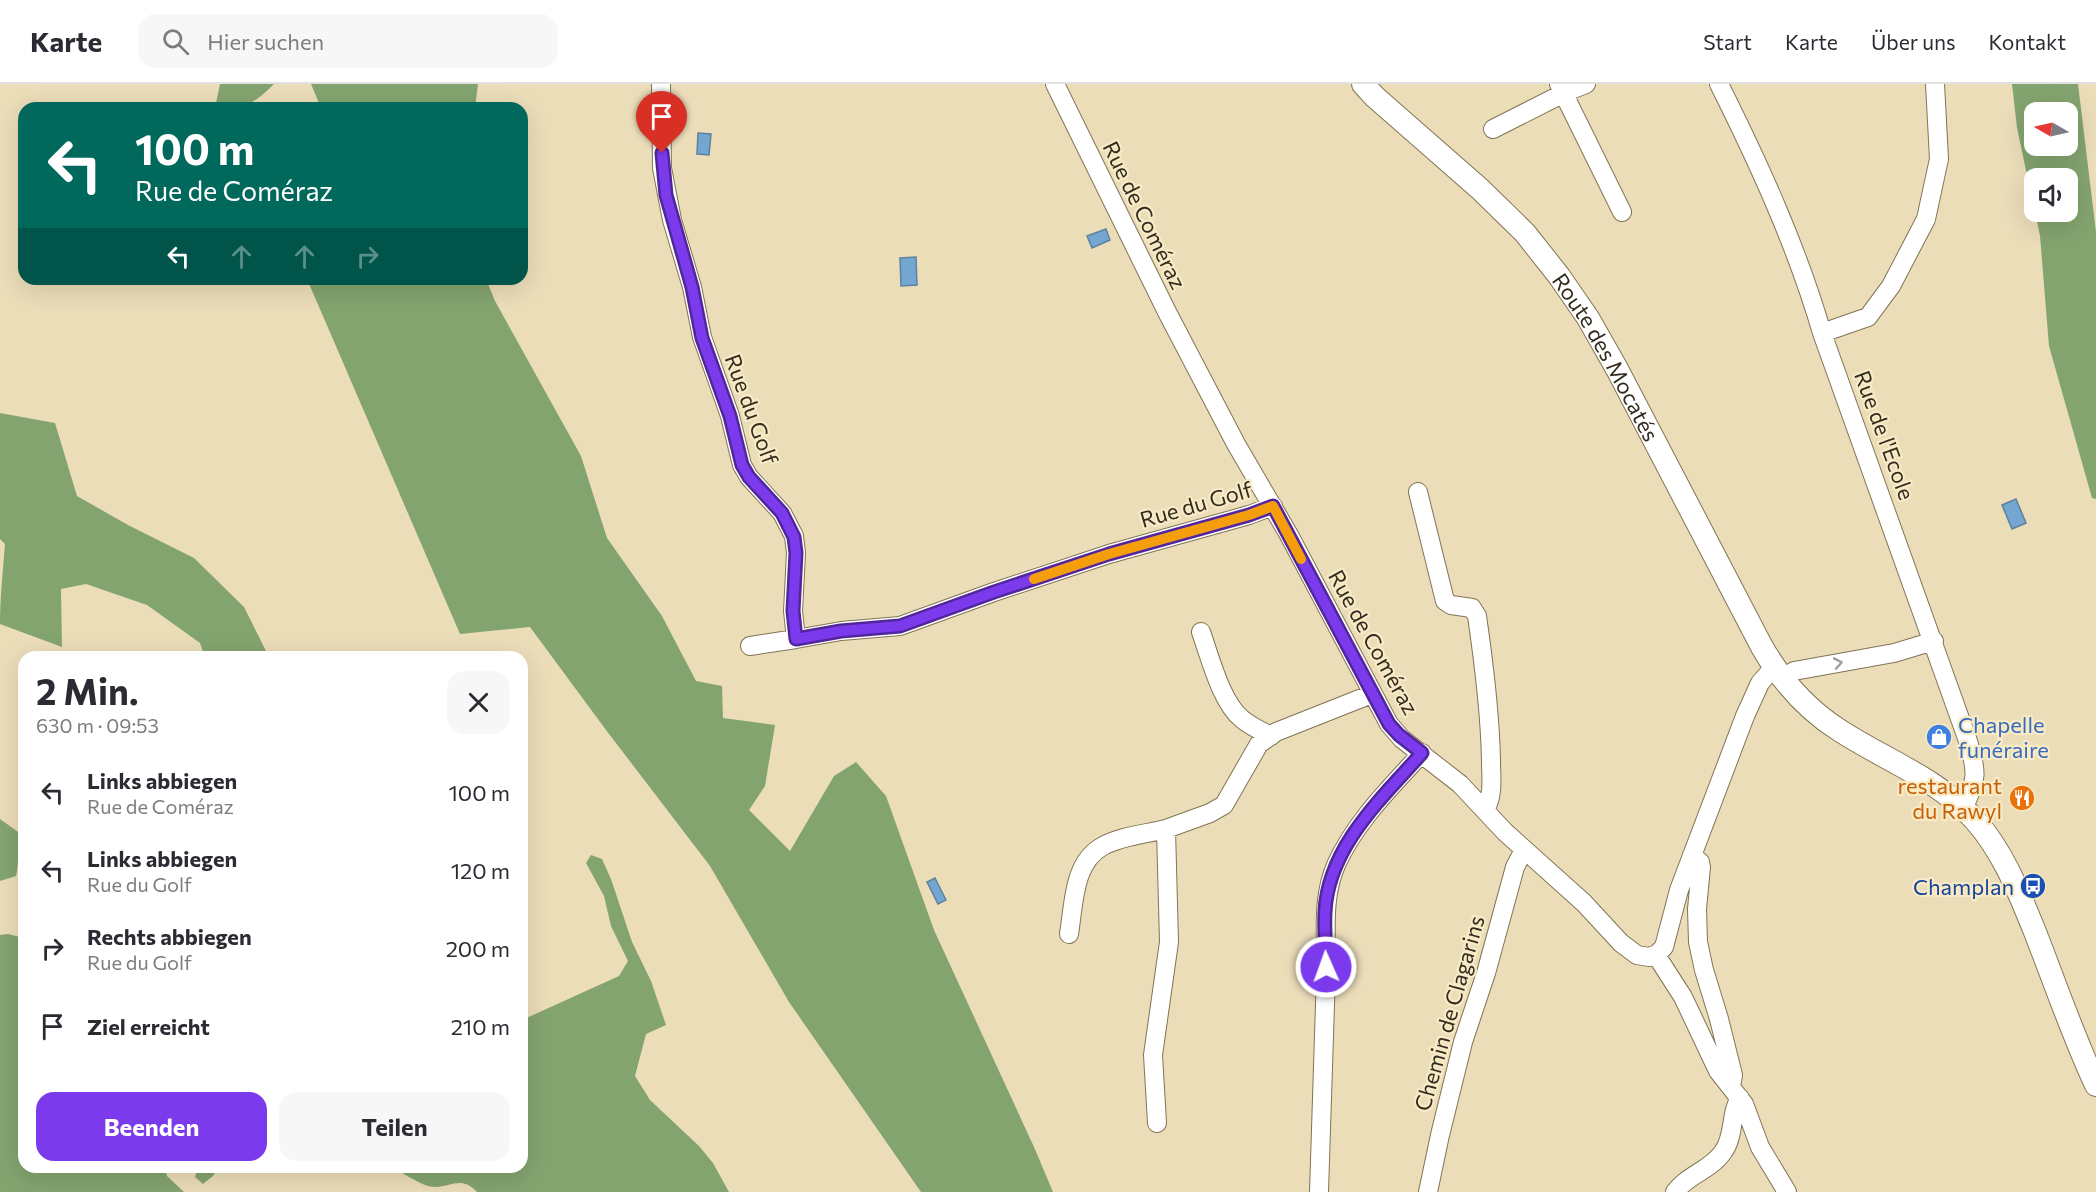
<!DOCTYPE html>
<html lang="de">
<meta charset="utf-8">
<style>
:root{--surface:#fff;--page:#f7f7f7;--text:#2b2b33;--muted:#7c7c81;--line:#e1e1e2;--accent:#7c3aed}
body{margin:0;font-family:Commissioner,sans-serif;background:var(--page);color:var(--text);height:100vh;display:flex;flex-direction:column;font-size:22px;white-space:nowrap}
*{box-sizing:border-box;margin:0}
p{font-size:20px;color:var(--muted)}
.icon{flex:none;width:33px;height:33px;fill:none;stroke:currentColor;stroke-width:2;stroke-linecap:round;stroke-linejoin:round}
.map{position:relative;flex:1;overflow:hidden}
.sheet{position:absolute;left:18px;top:567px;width:510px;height:522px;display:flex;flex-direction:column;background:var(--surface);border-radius:18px;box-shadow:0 6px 24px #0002}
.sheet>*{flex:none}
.top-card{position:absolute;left:18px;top:18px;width:510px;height:183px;border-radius:18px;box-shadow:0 6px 24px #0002;background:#00695c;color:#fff;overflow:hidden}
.needle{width:39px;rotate:279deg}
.buttons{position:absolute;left:2024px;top:18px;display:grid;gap:12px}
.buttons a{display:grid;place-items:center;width:54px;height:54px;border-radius:12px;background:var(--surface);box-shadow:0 6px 24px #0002;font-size:30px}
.pin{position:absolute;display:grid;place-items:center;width:51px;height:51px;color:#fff;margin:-62px -26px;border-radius:50% 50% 50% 0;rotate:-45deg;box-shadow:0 0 6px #0007}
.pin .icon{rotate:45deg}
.me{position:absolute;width:66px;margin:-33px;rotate:358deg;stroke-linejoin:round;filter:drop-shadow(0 0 4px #0008)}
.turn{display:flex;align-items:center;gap:21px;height:126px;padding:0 18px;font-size:27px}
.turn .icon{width:78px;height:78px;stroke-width:2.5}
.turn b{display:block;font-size:42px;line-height:51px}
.lanes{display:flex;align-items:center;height:57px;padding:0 18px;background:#0003;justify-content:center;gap:30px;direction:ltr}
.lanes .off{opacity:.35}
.round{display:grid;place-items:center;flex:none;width:63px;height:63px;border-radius:18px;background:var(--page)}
.head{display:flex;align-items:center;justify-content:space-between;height:102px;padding:0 18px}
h1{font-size:36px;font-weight:700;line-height:45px}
.primary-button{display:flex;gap:12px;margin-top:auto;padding:12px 18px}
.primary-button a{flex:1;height:69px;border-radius:18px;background:var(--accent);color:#fff;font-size:24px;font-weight:700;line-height:69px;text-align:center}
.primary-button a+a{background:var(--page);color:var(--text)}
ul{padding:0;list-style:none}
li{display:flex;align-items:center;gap:18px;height:78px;padding:0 18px}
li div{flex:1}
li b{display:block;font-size:22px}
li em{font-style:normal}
header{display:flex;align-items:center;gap:36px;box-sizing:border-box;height:84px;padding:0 30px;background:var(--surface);border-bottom:2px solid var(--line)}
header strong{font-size:28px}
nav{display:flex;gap:33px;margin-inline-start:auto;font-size:21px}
.search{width:420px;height:54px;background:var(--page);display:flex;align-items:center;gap:15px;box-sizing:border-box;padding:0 21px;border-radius:18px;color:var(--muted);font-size:22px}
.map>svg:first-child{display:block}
</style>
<header>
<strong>Karte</strong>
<div class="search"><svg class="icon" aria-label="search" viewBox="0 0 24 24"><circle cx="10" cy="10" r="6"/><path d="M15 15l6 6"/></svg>Hier suchen</div>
<nav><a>Start</a><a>Karte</a><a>Über uns</a><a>Kontakt</a></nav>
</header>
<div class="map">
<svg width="2096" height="1108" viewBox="0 0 2096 1108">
<rect width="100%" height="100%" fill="#ecddb9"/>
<path fill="#84a46f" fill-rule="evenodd" d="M220,0H274C253,21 245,24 215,24Z
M311,0H478L475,24H321Z
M2012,0H2078L2096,148V415L2092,414L2049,262L2040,152L2035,128H2067V94H2034V124L2017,44ZM2034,28H2067V62H2034Z
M307,195H486L495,217L581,372L607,454L662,532L696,597L722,602L723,634L775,641L765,702L749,726L790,767L834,692L856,678L886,712L934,846L1034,1063L1053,1108H921L789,918L710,782L606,646L530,543L460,550Z
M0,329L55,339L77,412L128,441L194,474L244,523L269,573H205L200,559L147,521L86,500L61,505L62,563L0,540C0,512 3,487 5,460L0,455Z
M0,735L21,750C16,765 20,777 16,792L0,797Z
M591,771L602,775L611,795L632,858L651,897L666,941L646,950L635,992L650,1016L699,1062L713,1079L729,1108H477C459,1089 448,1107 428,1102C415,1098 403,1088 390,1083H522V936L619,892L628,877L611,842L604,812L586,779Z
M8,850L24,854V1083H164L167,1092L184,1108H0V851Z
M198,1083H218L213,1092L203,1100L195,1093Z"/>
<path fill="#74a6d2" stroke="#60819c" stroke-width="1.5" d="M698,49L711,50L709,71L697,70Z
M1106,145L1110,156L1092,164L1087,152Z
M916,173L917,201L901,202L900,174Z
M2016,415L2026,439L2012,445L2002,421Z
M935,794L946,816L938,820L927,798Z"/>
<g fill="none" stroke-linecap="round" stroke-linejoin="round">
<g stroke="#827454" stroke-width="20">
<path id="minor" d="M661,0L662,84L672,136L692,203L702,253L730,332L742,381L749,393L782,429L794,452L796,469L793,527L796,555L841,547L900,542L994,508L1109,470L1249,431L1273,422
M1055,0L1167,228L1236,360L1289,451L1389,640L1402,655L1460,700L1505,748L1584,819L1621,859L1637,871L1649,873L1657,870L1664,863L1679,806L1745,632L1760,599L1774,583
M1559,0L1622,128
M1719,0C1759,80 1797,163 1822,249L1968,657C1977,687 1978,696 1963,724
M1493,45L1568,7L1586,0
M1822,249L1868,233L1891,202L1926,135L1939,75L1935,0
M1418,408L1445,517L1451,521L1472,524L1477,532C1484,580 1490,627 1491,676C1491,693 1494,711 1485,726
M1201,548C1210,573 1221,618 1242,635C1250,642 1261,647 1271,652
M750,562L796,555
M1783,596L1794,587L1894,569L1934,557
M1692,771L1700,778L1701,783L1697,825L1698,858L1704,886L1719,935L1733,991L1731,1003
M1069,850C1074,820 1073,778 1103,762C1121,752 1146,750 1166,745
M1656,871L1683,913L1718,987L1744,1020L1760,1063L1787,1108
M1157,1039L1153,971L1169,858L1166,745L1210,729L1224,721L1259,660L1276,648L1372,610
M1319,1108C1321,1035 1324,962 1326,889C1327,852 1321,816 1336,781C1355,738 1391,703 1422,669
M1428,1108L1440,1051L1463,958L1486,889L1515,783L1524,766
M1675,1108C1687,1091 1711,1086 1723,1068C1735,1052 1730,1029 1740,1014"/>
</g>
<g stroke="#827454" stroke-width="24">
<g id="tertiary">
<path id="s1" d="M1363,0L1375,13L1480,105L1525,149L1559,192L1588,234L1617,285L1762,563C1781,596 1806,625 1839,646C1885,676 1937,694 1975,736C2004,769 2019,809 2035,848C2055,899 2073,952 2096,1001"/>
</g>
</g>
<use href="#minor" stroke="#fff" stroke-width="18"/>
<use href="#tertiary" stroke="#fff" stroke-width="22"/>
</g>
<defs><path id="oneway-chevron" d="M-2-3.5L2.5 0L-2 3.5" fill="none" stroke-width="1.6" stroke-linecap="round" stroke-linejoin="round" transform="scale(1.5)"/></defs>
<use stroke="#a3a09a" href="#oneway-chevron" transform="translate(1838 579) rotate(-10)"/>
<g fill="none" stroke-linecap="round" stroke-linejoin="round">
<g stroke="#51269a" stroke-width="15">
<path id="route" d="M662,69L666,111L692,203L702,254L730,332L742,381L749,393L782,429L794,453L796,469L793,527L796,555L841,547L900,542L994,508L1109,470L1249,431L1273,422L1389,640L1399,651L1422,669C1382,714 1328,763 1325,828C1324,846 1326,865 1326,883"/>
</g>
<use href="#route" stroke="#7c3aed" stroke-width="10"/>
<path stroke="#f59e0b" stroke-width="10" d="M1034,495L1109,470L1249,431L1273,422L1301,475"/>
</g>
<defs>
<g id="shop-disc" transform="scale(1.35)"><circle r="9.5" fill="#3f7fe0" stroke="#f9eac6"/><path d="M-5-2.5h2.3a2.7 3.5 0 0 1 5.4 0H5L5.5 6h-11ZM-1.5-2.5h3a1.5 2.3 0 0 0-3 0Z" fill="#fff"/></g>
<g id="restaurant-disc" transform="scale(1.35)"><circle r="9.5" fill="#e8710a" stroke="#f9eac6"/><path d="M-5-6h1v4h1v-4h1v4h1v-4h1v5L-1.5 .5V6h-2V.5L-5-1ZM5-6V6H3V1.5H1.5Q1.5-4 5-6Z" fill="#fff"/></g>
<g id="bus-disc" transform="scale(1.35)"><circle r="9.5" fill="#1a4fb4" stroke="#f9eac6"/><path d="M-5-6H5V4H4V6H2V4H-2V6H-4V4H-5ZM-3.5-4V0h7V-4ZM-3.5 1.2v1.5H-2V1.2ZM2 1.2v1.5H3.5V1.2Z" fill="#fff"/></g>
</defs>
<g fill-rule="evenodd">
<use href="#shop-disc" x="1939" y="653"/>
<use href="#restaurant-disc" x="2022" y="714"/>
<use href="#bus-disc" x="2033" y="802"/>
</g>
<g text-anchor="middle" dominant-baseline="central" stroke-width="4.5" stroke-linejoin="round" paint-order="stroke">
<g font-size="22" fill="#322c1f" stroke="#f9eac6">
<text transform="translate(1145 131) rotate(64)">Rue de Coméraz</text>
<text stroke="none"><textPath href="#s1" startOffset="369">Route des Mocatés</textPath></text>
<text transform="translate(752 325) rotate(70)">Rue du Golf</text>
<text transform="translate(1885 351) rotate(70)">Rue de l'Ecole</text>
<text transform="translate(1196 420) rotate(-16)">Rue du Golf</text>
<text transform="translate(1374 558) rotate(61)">Rue de Coméraz</text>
<text transform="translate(1449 929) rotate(-74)">Chemin de Clagarins</text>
</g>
<g font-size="22" fill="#366cbe" stroke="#f9eac6" text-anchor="start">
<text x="1958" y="640">Chapelle<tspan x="1958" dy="25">funéraire</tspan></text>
</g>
<g font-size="22" fill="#c56008" stroke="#f9eac6" text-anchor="end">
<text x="2002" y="701">restaurant<tspan x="2002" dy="25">du Rawyl</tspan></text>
</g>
<g font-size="22" fill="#164399" stroke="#f9eac6" text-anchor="end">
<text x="2014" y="802">Champlan</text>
</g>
</g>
</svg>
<div class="buttons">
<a><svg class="needle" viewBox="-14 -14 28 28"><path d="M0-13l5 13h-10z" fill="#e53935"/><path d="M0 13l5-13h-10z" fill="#7c7c81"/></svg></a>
<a><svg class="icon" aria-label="sound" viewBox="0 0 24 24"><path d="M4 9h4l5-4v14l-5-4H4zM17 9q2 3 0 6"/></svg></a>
</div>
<div class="pin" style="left:662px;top:69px;background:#d93025"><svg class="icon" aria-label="arrive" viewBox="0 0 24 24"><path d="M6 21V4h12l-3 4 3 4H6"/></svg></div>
<svg class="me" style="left:1326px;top:883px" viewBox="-20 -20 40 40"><circle r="17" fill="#7c3aed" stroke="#fff" stroke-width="3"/><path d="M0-11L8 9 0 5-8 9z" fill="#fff"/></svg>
<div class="top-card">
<div class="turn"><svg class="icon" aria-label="left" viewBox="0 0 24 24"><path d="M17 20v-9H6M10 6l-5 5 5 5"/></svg><div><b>100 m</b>Rue de Coméraz</div></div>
<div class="lanes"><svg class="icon" aria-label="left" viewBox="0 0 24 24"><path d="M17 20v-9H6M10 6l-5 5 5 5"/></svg><svg class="icon off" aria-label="ahead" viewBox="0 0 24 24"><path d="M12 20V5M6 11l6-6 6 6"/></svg><svg class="icon off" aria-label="ahead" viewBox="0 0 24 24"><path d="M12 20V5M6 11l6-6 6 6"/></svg><svg class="icon off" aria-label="right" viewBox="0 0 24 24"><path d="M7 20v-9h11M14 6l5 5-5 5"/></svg></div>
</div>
<section class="sheet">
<div class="head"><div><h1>2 Min.</h1><p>630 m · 09:53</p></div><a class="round"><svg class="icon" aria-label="close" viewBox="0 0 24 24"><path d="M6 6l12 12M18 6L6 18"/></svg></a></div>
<ul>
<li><svg class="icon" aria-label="left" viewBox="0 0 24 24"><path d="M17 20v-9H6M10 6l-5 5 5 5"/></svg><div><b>Links abbiegen</b><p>Rue de Coméraz</p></div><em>100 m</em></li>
<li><svg class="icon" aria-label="left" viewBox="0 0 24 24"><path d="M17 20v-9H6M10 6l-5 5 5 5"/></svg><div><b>Links abbiegen</b><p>Rue du Golf</p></div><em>120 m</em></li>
<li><svg class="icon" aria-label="right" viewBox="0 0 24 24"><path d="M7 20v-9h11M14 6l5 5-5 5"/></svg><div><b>Rechts abbiegen</b><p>Rue du Golf</p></div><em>200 m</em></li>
<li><svg class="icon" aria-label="arrive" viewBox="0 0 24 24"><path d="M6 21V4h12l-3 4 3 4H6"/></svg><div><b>Ziel erreicht</b></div><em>210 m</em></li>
</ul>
<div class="primary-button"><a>Beenden</a><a>Teilen</a></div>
</section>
</div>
